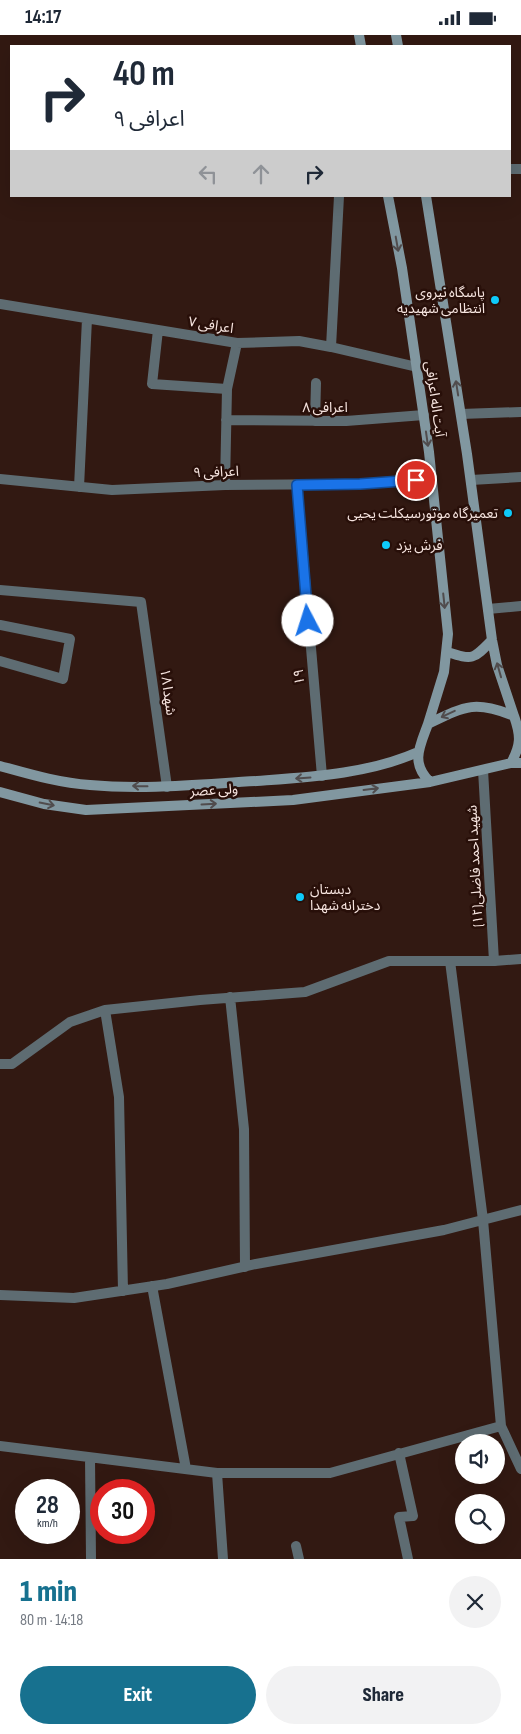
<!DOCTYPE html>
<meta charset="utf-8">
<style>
:root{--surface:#fff;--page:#f2f2f3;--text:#1f2937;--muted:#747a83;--accent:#17718f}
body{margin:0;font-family:"Sofia Sans Condensed","Noto Sans Arabic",sans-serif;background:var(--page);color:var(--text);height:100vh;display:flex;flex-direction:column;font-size:19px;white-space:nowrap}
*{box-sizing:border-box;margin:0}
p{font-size:16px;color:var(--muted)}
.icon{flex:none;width:28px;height:28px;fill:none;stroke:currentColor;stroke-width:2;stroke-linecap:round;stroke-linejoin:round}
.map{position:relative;height:1524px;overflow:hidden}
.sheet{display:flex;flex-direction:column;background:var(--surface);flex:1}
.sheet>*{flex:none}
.hud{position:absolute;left:10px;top:10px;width:501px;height:152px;border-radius:0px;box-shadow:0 5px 20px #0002;background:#fff;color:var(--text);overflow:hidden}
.tools{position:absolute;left:455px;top:1399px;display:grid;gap:10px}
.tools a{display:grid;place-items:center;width:50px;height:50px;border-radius:50%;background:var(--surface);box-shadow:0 5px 20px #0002;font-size:25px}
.speed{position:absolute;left:15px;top:1444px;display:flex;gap:10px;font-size:25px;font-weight:700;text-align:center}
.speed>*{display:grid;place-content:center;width:65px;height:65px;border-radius:50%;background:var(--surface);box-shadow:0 5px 20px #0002;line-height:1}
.speed small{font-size:12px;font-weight:400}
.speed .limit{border:8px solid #d22;background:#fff;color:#111}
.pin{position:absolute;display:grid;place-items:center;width:42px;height:42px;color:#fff;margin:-21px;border:2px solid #fff;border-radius:50%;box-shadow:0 1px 5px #0007}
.me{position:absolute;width:55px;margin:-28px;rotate:355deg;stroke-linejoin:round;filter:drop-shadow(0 0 4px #0008)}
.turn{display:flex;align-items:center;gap:18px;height:105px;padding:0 20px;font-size:22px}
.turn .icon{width:65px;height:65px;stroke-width:2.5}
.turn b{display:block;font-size:35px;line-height:42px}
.lanes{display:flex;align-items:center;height:48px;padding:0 20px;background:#0003;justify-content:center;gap:25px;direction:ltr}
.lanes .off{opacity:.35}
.round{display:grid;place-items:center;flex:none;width:52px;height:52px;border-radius:26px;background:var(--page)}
.overview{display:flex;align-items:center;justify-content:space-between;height:85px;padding:0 20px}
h1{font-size:30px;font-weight:800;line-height:38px;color:var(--accent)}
.action{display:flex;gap:10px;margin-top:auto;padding:10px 20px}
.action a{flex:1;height:58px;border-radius:30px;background:var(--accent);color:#fff;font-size:20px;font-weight:800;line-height:58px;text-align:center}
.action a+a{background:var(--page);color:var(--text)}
.status{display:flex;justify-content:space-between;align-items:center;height:35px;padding:0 25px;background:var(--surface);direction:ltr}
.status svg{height:14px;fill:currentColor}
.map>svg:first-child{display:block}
</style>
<div class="status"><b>14:17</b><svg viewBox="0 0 49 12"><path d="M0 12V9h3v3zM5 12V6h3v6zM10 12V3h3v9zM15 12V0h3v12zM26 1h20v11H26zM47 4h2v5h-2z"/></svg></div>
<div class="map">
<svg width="521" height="1524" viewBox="0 0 521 1524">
<rect width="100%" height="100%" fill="#321912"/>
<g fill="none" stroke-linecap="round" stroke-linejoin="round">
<path stroke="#5e6c72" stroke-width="10" d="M483,735L494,926"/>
<path stroke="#5e6c72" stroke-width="10" d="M510,134H521
M0,269L237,308L299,306L331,312L417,332
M158,295L152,349L227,354
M331,312L339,161
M461,379L521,377
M226,385L346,386L424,380
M315,386L316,348
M0,444L112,455L225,450L360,449L432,443
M471,445L521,442
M225,450L227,354L237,308
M297,450L322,741
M79,452L87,284
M0,555L141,567L167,752
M488,574L521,571
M0,590L70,604L63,644L0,626
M450,926L483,1185L501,1391L521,1434
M230,962L244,1094L245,1232
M105,975L119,1062L123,1256
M0,1029H12L70,987L105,975L200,965L305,957L389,926H494L521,924
M152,1251L186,1434
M0,1260L74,1263L167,1249L256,1229L444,1195L521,1175
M0,1411L217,1438H330L501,1391
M399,1418L413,1481L399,1482L408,1524
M90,1423L91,1524
M217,1438L223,1524
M296,1511L299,1524"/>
<path stroke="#8197a0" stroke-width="10" d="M359,0L361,11
M396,0L398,11
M388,161L402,233L429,417L448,599L444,637L428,689
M426,161L467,419L492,605L497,630L514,681
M447,617C473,625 473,625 492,605
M511,728C521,710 521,701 514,681C475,665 465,671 428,689C420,711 410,728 430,747L511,728H521
M0,731C29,739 59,748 90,750C145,755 202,749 257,746C311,742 368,739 418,717
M0,757L44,769L86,775L293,765L430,747"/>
</g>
<defs><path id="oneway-shaft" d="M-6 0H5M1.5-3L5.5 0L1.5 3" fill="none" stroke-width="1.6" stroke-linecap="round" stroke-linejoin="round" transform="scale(1.25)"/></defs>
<g stroke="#504c4d">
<use href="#oneway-shaft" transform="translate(397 209) rotate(80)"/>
<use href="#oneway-shaft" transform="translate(457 353) rotate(-99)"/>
<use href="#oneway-shaft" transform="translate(427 404) rotate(82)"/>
<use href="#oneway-shaft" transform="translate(444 566) rotate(84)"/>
<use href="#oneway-shaft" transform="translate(499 635) rotate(-106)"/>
<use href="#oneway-shaft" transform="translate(448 679) rotate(155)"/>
<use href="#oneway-shaft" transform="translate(303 743) rotate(176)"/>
<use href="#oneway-shaft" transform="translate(140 751) rotate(-179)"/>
<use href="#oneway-shaft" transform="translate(371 754) rotate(-7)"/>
<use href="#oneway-shaft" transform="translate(47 769) rotate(11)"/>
<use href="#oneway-shaft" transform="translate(209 769) rotate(-3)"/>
</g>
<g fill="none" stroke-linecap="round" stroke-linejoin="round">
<g stroke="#114b97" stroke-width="12">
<path id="route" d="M308,586L297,450L360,449L416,445"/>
</g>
<use href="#route" stroke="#1a73e8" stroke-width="9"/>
</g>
<g fill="#0ecafa" stroke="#280f09" stroke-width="2">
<circle cx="495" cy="265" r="5"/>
<circle cx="508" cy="478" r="5"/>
<circle cx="386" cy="510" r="5"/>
<circle cx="300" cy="862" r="5"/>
</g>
<g text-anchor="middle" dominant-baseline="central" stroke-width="5" stroke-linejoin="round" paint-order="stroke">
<g font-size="14" fill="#f6e4df" stroke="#280f09" text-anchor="end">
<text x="485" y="257">پاسگاه نیروی<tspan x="485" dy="16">انتظامی شهیدیه</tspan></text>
<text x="498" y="478">تعمیرگاه موتورسیکلت یحیی</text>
<text x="396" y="510" text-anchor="start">فرش یزد</text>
<text x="310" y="854" text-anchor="start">دبستان<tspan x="310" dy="16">دخترانه شهدا</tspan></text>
</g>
<g font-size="14" fill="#f6e4df" stroke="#280f09">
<text transform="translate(211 290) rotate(9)">اعرافی ۷</text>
<text transform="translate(435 364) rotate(82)">آیت اله اعرافی</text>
<text x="325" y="372">اعرافی ۸</text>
<text transform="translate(216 437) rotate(-2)">اعرافی ۹</text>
<text transform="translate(299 642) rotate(-95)">۱۹</text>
<text transform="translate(168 657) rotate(82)">شهدا ۱۸</text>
<text transform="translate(214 755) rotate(-3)">ولی عصر</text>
<text transform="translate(475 831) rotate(-93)">شهید احمد فاضلی(۱۲)</text>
</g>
</g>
</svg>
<div class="tools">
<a><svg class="icon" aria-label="sound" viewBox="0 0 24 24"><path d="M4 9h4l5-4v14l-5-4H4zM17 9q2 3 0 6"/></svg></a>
<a><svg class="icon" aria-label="search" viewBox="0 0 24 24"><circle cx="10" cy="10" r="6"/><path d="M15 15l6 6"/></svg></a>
</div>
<div class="speed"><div>28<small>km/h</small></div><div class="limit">30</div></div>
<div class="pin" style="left:416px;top:445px;background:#d93025"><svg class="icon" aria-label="arrive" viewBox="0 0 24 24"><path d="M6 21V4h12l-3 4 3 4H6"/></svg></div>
<svg class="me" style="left:308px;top:586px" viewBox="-20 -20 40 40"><circle r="19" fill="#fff"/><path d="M0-13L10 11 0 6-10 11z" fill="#1a73e8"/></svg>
<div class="hud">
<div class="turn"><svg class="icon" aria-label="right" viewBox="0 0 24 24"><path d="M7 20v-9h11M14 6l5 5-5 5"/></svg><div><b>40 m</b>اعرافی ۹</div></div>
<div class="lanes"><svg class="icon off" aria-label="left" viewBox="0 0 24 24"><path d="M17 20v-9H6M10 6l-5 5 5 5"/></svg><svg class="icon off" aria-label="ahead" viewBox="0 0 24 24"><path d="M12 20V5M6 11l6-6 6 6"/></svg><svg class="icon" aria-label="right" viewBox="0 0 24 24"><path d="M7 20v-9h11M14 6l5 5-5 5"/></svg></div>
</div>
</div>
<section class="sheet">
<div class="overview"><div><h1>1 min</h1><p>80 m · 14:18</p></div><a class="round"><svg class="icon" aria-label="close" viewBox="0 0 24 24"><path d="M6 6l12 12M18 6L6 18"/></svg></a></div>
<div class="action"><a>Exit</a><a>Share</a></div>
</section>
